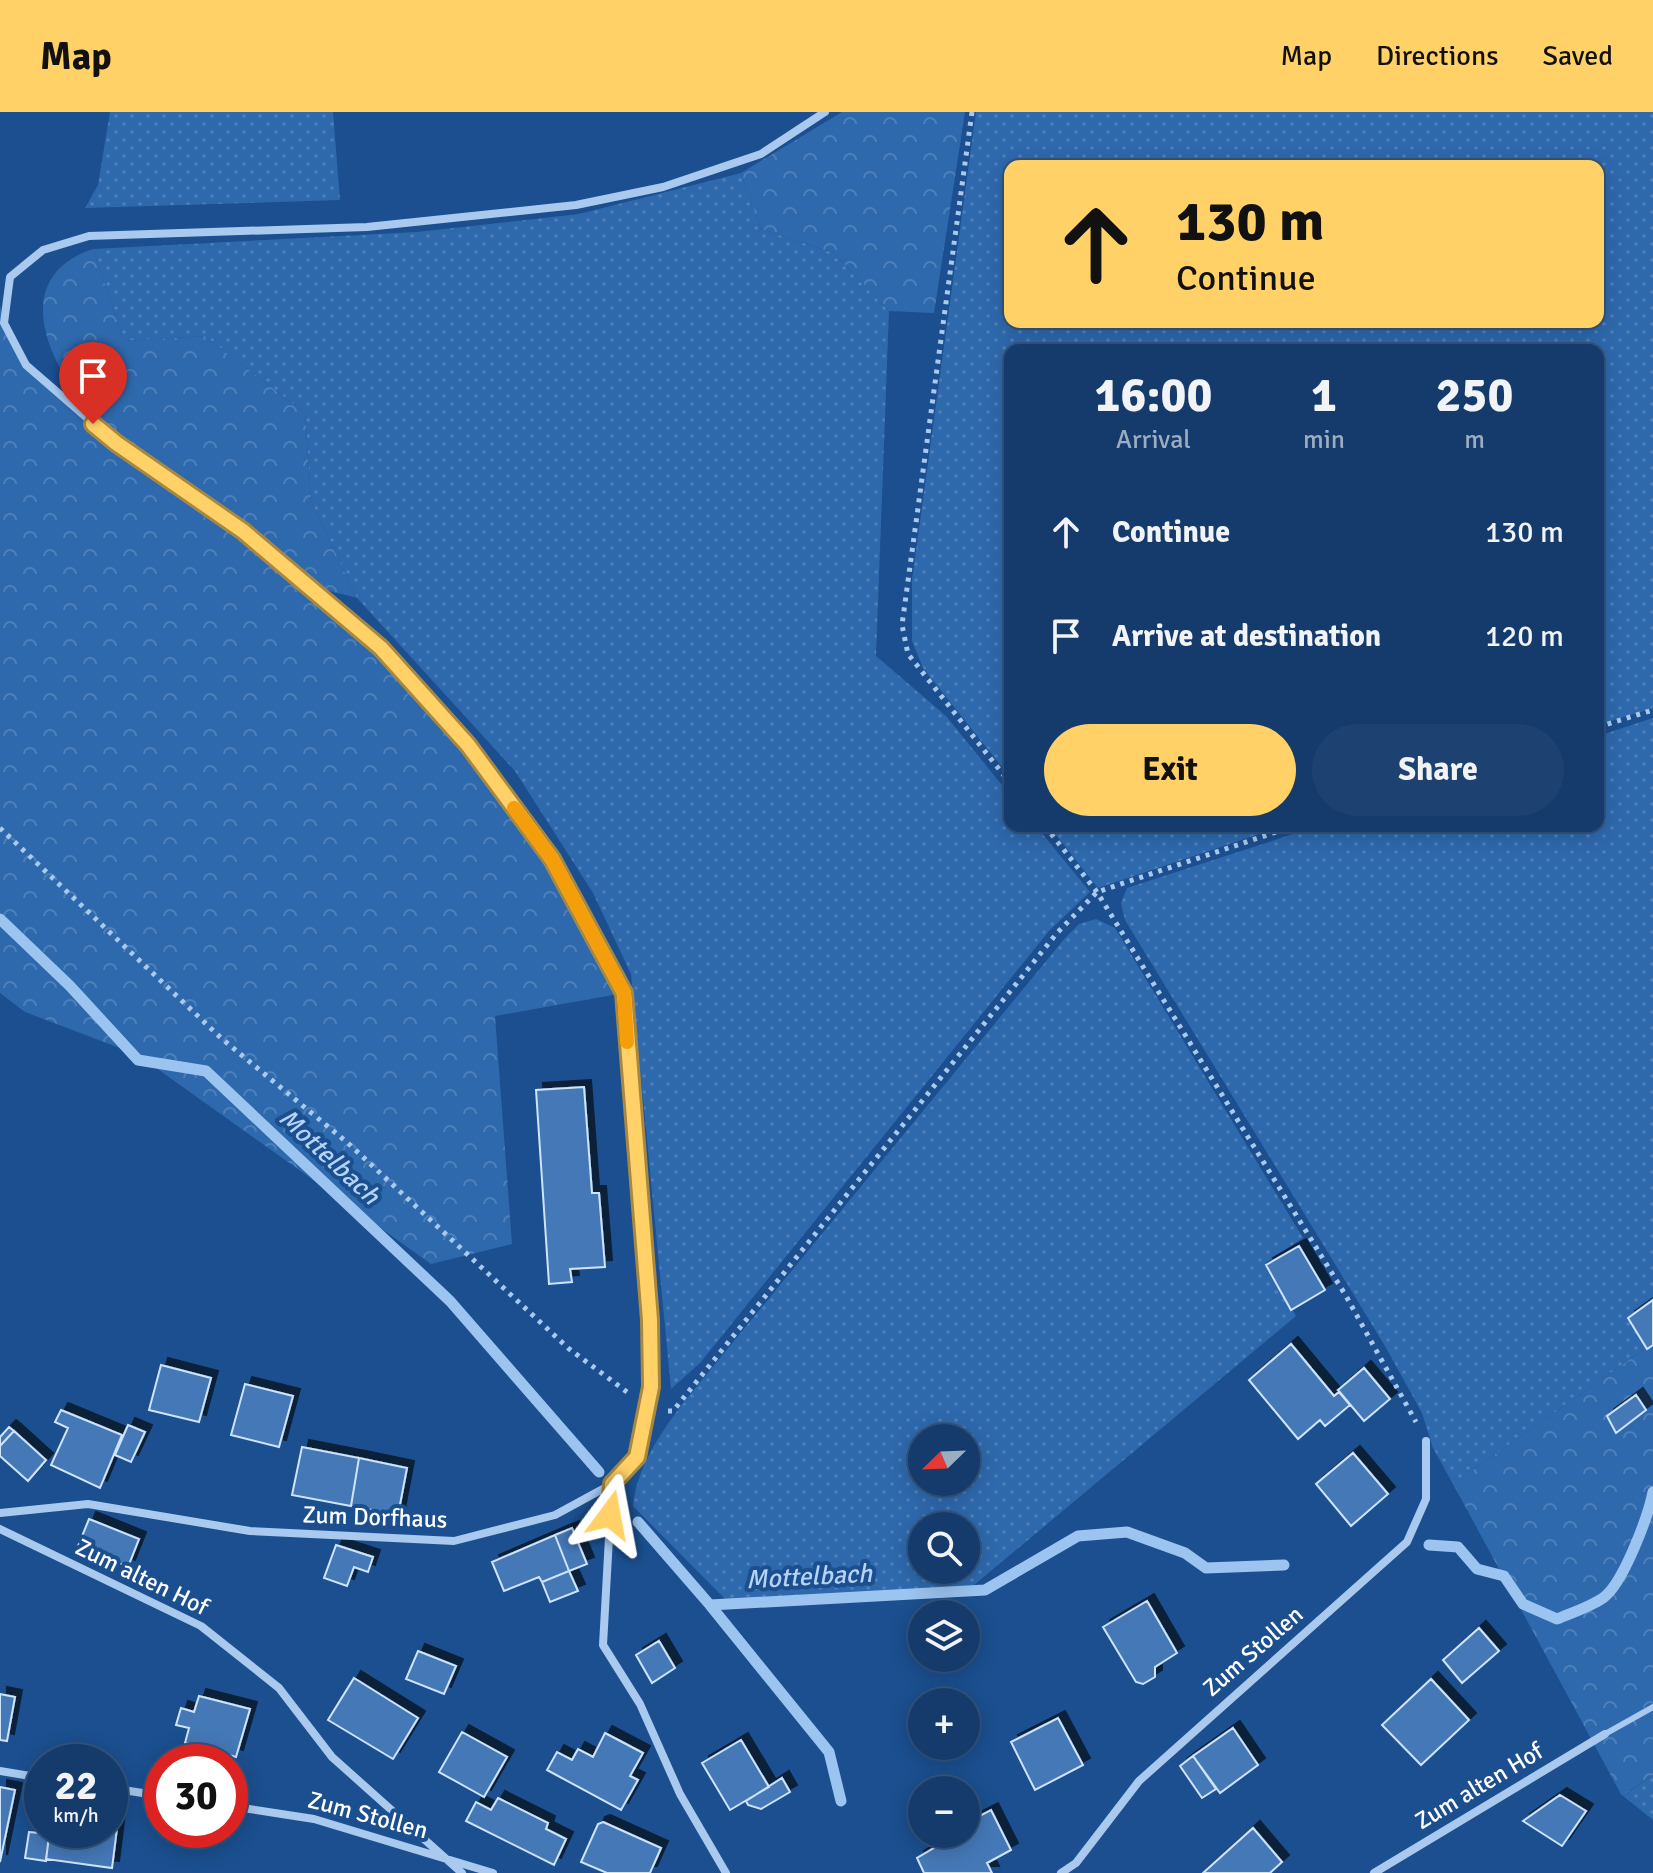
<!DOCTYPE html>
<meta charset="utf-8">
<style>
:root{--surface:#143b6b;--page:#1d4271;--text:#f1f3f6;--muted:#9dadc1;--line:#33557e;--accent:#ffd166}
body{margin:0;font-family:Signika,sans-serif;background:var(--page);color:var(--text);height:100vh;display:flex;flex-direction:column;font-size:30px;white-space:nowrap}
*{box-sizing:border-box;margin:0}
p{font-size:26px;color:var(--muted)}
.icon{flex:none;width:44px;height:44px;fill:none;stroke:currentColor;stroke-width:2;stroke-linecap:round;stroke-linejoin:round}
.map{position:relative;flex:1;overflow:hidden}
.details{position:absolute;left:1004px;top:232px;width:600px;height:488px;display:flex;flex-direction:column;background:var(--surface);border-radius:16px;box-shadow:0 4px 20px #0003,0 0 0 2px var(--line)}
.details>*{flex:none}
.hud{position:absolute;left:1004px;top:48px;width:600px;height:168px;border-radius:16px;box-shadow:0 4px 20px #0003,0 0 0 2px var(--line);background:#ffd166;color:#111;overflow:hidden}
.needle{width:52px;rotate:247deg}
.controls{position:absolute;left:908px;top:1312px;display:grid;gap:16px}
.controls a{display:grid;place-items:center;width:72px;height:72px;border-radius:50%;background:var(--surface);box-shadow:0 4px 20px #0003,0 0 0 2px var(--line);font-size:40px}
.speed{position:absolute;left:24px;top:1632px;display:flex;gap:16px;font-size:40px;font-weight:700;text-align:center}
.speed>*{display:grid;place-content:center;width:104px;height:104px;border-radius:50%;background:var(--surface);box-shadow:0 4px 20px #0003,0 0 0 2px var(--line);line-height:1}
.speed small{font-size:20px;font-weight:400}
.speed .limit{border:12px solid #d22;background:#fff;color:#111}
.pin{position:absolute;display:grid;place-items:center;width:68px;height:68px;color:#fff;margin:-82px -34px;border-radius:50% 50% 50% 0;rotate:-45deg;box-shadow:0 0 8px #0007}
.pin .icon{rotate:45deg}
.me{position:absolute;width:88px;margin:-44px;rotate:13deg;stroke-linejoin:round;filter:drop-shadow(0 0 6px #0008)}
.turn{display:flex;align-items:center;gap:28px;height:168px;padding:0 40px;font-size:36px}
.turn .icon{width:104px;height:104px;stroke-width:2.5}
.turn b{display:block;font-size:56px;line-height:68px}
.eta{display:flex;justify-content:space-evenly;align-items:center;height:136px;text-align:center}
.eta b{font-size:48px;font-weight:700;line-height:56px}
.action{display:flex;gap:16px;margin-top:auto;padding:16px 40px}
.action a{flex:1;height:92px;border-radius:48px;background:var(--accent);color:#111;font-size:32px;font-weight:700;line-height:92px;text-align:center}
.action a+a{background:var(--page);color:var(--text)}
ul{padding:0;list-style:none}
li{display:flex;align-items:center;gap:24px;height:104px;padding:0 40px}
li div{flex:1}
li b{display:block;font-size:30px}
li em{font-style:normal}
header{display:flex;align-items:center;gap:48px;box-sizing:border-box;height:112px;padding:0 40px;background:var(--accent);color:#111}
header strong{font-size:38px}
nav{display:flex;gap:44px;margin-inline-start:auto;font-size:28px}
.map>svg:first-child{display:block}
</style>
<header>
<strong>Map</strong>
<nav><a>Map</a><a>Directions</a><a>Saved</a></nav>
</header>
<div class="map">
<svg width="1653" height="1761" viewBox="0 0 1653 1761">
<defs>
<pattern id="grass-dots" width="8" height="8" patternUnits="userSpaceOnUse" patternTransform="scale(2)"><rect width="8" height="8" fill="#2e69ad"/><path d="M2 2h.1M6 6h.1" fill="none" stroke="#4d80b9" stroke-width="1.8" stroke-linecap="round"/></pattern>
<pattern id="forest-crowns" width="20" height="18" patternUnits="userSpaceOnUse" patternTransform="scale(2)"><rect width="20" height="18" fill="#2e69ad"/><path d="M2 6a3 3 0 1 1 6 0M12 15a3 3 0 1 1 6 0" fill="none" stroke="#4d80b9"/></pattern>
<filter id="shadow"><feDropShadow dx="7" dy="-7" stdDeviation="0" flood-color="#0009"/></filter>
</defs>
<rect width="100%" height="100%" fill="#1b4f8f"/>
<path fill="url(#grass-dots)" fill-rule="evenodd" d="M110,0H333L340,88L85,96L98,73Z
M976,0H1653V596L1598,613V238H1010V665L923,556L912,529V468ZM1598,54V210H1010V54Z
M741,61L761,117L834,141L889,199L876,544L946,604L1010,683V714H1036L1090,780L1049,819L700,1251L671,1277L631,862L593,781L515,659L357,486L311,389L305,301L205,224L124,229L93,137L417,120L579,102Z
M1653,606V1231L1453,1372L1433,1336L1422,1301L1385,1234L1125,808L1121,791L1127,776L1318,714H1598V624Z
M1049,714H1283L1098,776Z
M1096,807L1115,816L1303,1126L1265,1151L1296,1204L967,1479L729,1491L633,1394C637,1353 663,1317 688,1285L1065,826L1079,812ZM922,1326H966V1370H922ZM922,1414H966V1458H922Z
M1653,1663V1708L1623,1684Z"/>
<path fill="url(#forest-crowns)" d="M842,0H965L934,201L889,199L834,141L761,117L741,61Z
M93,137L124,229L205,224L305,301L311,389L357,486C344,482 327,480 316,473C289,457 269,427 243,409C202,380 152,358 115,325C54,270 0,168 93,137Z
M0,193L4,211L26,253L116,331L243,419L381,536L468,633L552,747L624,881L495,904L512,1132L431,1152L138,943L25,900L0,881Z
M1653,1231V1663L1622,1684L1453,1372Z"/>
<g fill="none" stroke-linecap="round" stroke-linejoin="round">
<path stroke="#9cc4f0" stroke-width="11" d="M0,807L70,874L138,948L206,959L450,1189L599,1360
M638,1410L710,1493L985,1478L1078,1424L1127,1420L1185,1441L1206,1456L1284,1453
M1429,1433L1458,1435L1477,1457L1504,1464L1523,1492L1557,1507C1571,1501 1590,1495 1603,1486C1623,1472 1648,1405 1653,1380
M710,1493L829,1640L841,1689"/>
</g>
<path fill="#4478b7" stroke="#cfe3fa" stroke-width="2" filter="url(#shadow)" d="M584,975L592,1081H599L605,1155L570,1157L572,1170L549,1172L536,978Z
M1299,1134L1325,1178L1291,1198L1266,1153Z
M1653,1188V1233L1647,1237L1628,1206Z
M1291,1232L1334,1284L1339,1280L1350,1293L1325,1314L1320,1308L1298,1327L1249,1268Z
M161,1253L211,1266L199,1310L149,1298Z
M1364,1256L1390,1287L1364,1309L1338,1278Z
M245,1272L293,1284L279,1335L231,1323Z
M1636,1283L1646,1298L1616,1321L1607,1304Z
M61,1298L122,1323L100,1376L51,1353L68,1316L55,1310Z
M128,1313L145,1320L131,1350L115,1343Z
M9,1315L14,1319L0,1334V1325Z
M14,1319L46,1348L28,1369L0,1344V1334Z
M302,1335L359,1346L351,1394L292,1383Z
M1353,1341L1388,1382L1351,1414L1316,1372Z
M359,1346L407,1356L398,1403L351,1394Z
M89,1407L139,1427L128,1455L78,1434Z
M572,1416L587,1452L569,1459L555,1423Z
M555,1423L569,1459L542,1470L539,1465L504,1479L492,1450Z
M336,1433L373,1445L368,1460L354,1455L347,1474L324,1466Z
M569,1459L578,1479L550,1490L542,1470Z
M1147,1489L1177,1541L1155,1555V1565L1143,1572L1136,1570L1103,1515Z
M1479,1516L1499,1539L1462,1571L1443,1548Z
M659,1529L675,1556L652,1571L636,1543Z
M418,1539L456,1554L444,1582L406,1567Z
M354,1566L418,1606L393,1647L328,1608Z
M1431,1567L1469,1608L1421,1653L1382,1613Z
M0,1582L15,1585L7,1629L0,1628Z
M199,1584L250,1597L236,1645L185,1631L189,1616L176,1613L181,1596L194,1600Z
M1058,1606L1083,1653L1035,1678L1011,1630Z
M1233,1616L1258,1653L1220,1681L1193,1644Z
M462,1620L507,1645L484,1685L439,1660Z
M605,1621L643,1641L630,1664L638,1668L621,1698L547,1658L557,1640L572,1648L578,1637L593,1645Z
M741,1628L769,1675L730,1698L702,1651Z
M1193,1644L1216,1677L1202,1686L1180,1654Z
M782,1666L790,1680L761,1697L748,1693L746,1689Z
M0,1675L15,1678L0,1750Z
M1560,1683L1586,1699L1562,1734L1523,1709Z
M498,1686L548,1711L546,1717L566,1727L554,1753L466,1709L476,1690L491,1698Z
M991,1698L1011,1738L987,1751L992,1761H924L917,1746L958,1722H966V1711Z
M110,1707L118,1708L112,1756L46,1747L50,1718H110Z
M603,1710L661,1736L650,1761H607L581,1750L598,1712Z
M1253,1716L1282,1750L1270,1761H1203Z
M29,1720L49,1722L46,1749L25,1746Z"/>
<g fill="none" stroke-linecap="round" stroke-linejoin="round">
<path stroke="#a9c9ee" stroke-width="5" stroke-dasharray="4 6" stroke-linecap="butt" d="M972,0L902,513L908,542L1010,671
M1598,615L1653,598
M1045,714L1097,780L1346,1184L1416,1310
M0,716L221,926L349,1032L568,1236L627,1280
M668,1299H673L1057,821L1097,780L1294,714"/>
<path stroke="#a9c9ee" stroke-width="6" d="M1605,1622L1653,1595"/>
<path stroke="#a9c9ee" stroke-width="8" d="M612,1372L603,1533L640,1592L680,1682L726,1761
M0,1401L88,1392L250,1419L454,1429L555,1403L612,1372L637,1345L651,1275L624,881L552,747L468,633L381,536L243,419L116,331L26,253L4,211L10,165L43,138L89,124L367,115L576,93L663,75L761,42L825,0
M0,1417L201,1514L279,1576L332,1645L462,1761
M0,1659L42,1666
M110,1676L162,1684
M230,1694L314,1707L493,1761
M1061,1761L1076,1751L1139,1669L1407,1430L1426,1387V1329
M1374,1761L1605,1622"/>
</g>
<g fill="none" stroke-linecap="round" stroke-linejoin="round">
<g stroke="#a68842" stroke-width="20">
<path id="route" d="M93,312L116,331L243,419L381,536L468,633L552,747L624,881L650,1208L651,1275L637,1345L612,1372L610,1403"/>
</g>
<use href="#route" stroke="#ffd166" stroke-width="14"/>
<path stroke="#f59e0b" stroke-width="14" d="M514,696L552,747L624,881L627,930"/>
</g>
<g text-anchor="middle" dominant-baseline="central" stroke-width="8" stroke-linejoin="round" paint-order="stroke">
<g font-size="24" fill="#fff" stroke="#1b4f8f">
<text transform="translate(375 1405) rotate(2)">Zum Dorfhaus</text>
<text transform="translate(142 1465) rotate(26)">Zum alten Hof</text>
<text transform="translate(1253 1539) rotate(-41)">Zum Stollen</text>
<text transform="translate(1479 1674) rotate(-31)">Zum alten Hof</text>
<text transform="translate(368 1703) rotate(15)">Zum Stollen</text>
</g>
<g font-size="26" font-style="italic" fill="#b5d3f5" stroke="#1b4f8f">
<text transform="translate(329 1045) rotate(43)">Mottelbach</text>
<text transform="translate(809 1465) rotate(-3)">Mottelbach</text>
</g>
</g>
</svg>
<div class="controls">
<a><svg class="needle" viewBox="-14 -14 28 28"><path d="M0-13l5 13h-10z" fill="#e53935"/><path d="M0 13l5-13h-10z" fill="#9dadc1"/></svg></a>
<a><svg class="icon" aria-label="search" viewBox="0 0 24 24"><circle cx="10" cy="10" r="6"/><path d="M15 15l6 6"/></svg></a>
<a><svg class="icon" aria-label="layers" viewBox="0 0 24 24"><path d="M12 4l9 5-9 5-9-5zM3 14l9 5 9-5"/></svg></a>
<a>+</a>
<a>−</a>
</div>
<div class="speed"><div>22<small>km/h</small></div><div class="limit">30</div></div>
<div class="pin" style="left:93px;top:312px;background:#d93025"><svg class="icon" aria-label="arrive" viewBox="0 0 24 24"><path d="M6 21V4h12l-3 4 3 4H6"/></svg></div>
<svg class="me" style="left:610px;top:1403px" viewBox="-20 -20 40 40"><path d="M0-17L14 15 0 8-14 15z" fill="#ffd166" stroke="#fff" stroke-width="4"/></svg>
<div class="hud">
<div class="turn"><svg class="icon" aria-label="ahead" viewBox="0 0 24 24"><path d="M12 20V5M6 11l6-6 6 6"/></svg><div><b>130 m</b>Continue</div></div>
</div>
<section class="details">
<div class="eta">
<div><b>16:00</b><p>Arrival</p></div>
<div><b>1</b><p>min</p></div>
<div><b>250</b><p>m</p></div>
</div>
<ul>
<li><svg class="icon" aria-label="ahead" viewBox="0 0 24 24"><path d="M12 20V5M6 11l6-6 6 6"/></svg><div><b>Continue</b></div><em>130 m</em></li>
<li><svg class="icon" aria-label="arrive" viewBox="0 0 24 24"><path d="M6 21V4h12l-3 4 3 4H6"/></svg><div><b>Arrive at destination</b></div><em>120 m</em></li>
</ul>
<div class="action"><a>Exit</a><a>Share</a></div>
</section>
</div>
